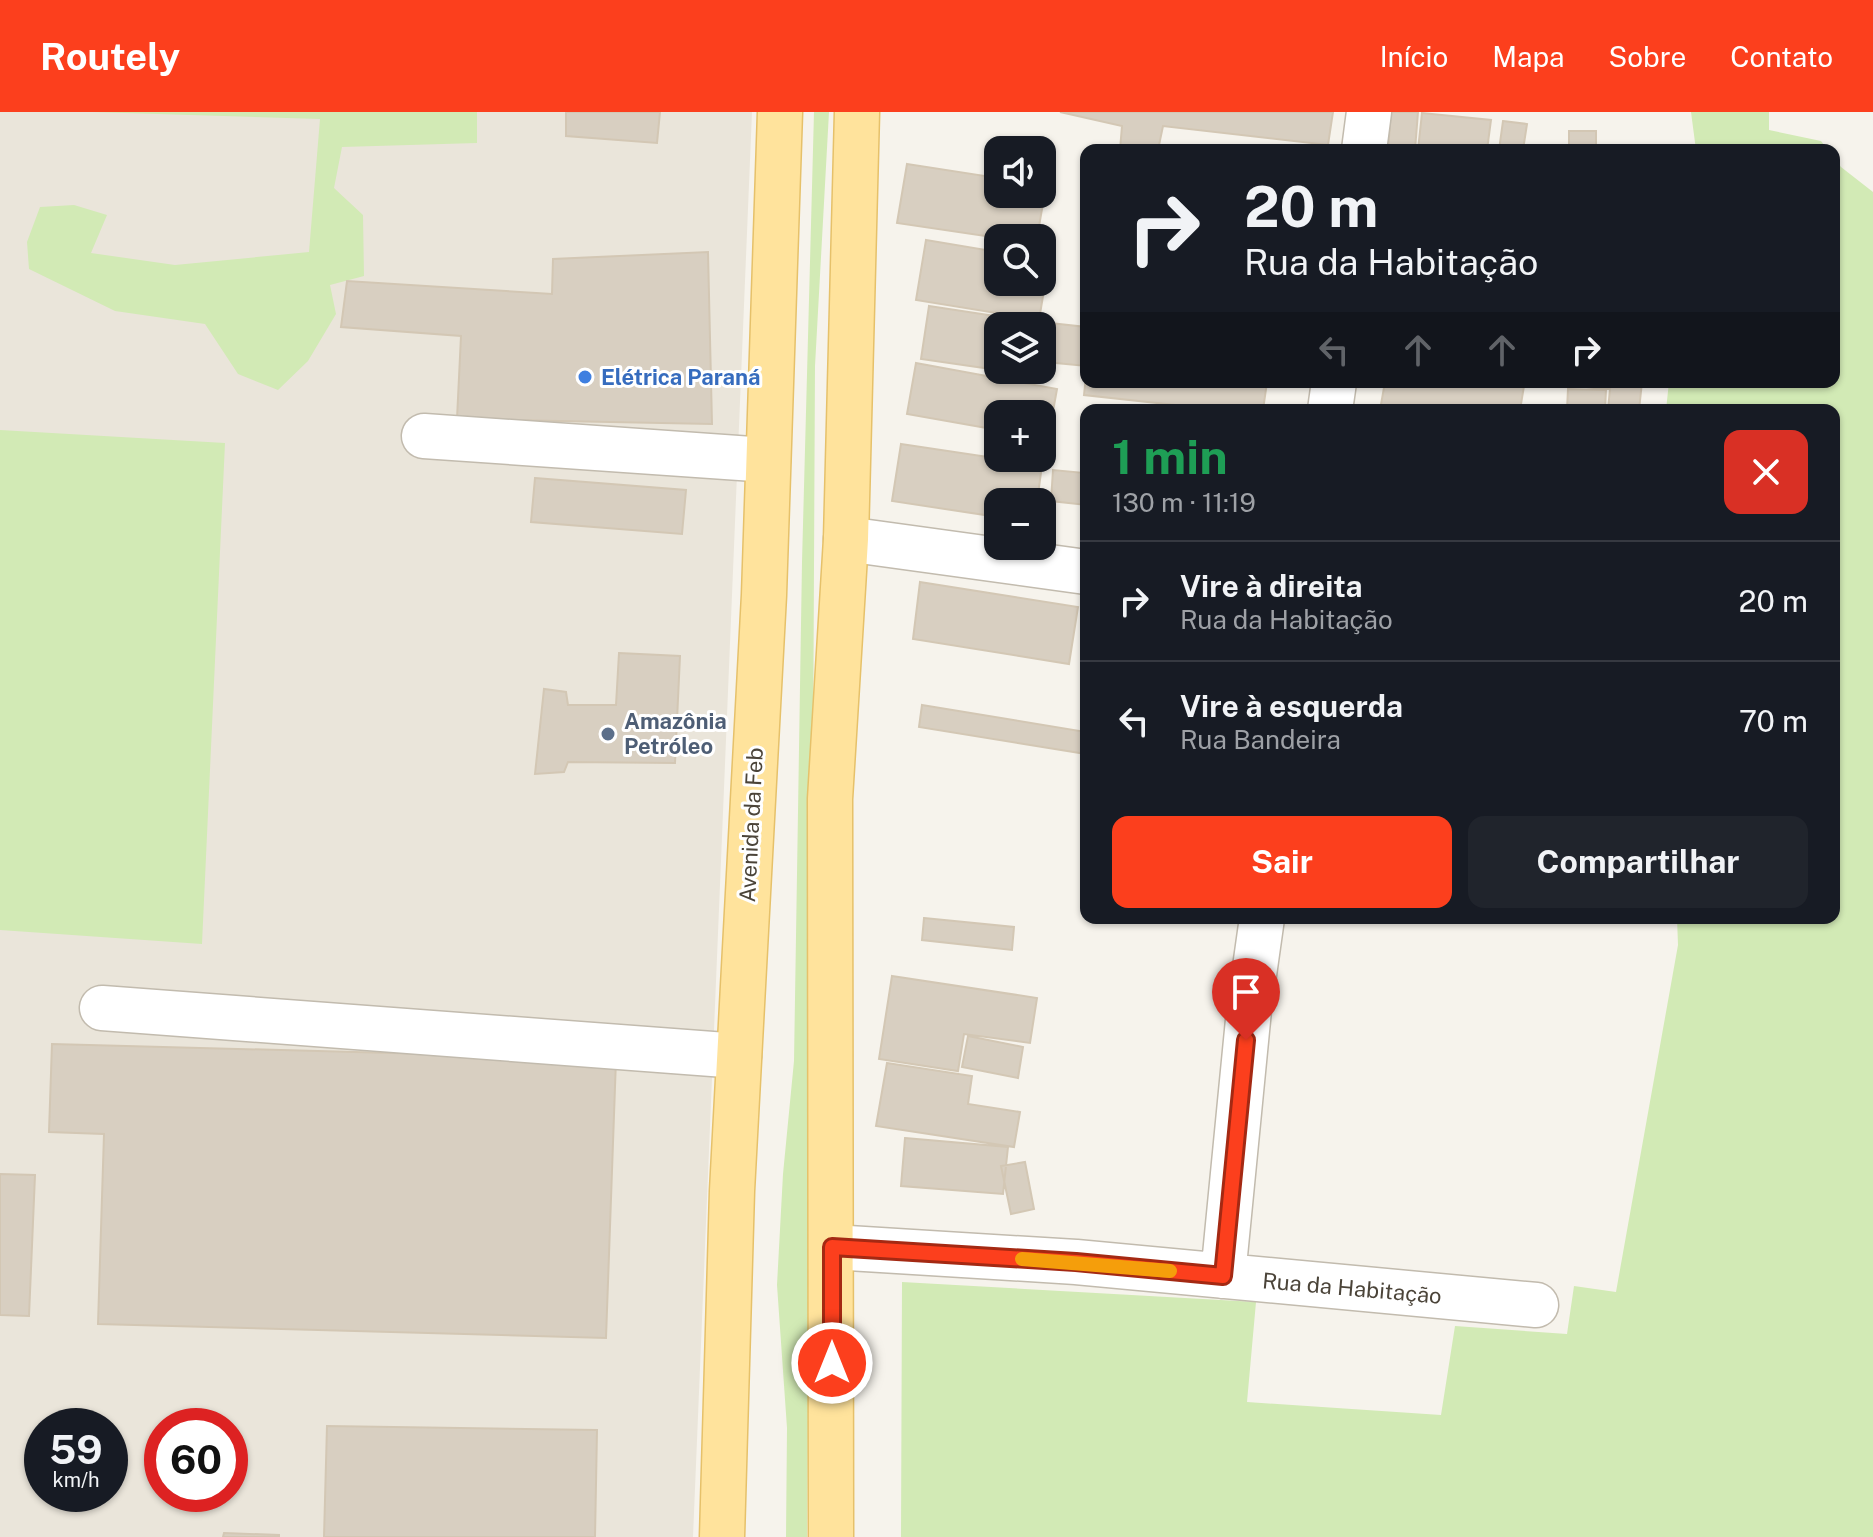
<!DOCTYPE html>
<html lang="pt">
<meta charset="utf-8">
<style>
:root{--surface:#171b24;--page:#20242c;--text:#f1f3f6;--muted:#9ea1a6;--line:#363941;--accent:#fc3f1d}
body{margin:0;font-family:"Public Sans",sans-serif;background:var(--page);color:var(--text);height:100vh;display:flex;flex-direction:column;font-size:30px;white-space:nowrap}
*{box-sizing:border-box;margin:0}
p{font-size:26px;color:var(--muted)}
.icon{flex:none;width:44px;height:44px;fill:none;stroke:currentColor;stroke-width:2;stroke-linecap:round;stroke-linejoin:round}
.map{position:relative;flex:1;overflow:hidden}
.panel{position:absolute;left:1080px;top:292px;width:760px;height:520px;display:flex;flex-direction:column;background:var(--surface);border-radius:16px;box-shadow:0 2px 6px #0004}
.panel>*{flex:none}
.hud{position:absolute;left:1080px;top:32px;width:760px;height:244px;border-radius:16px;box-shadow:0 2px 6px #0004;background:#171b24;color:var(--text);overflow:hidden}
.buttons{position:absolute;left:984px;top:24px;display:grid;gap:16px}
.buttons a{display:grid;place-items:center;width:72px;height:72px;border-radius:16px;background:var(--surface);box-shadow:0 2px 6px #0004;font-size:40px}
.speed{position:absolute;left:24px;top:1296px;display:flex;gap:16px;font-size:40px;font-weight:700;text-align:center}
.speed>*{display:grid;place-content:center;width:104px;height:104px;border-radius:50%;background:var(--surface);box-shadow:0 2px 6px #0004;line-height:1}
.speed small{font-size:20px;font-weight:400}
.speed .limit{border:12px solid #d22;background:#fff;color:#111}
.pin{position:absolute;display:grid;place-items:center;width:68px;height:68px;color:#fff;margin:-82px -34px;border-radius:50% 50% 50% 0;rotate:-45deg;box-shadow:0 0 8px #0007}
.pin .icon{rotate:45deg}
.me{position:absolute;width:88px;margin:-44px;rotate:0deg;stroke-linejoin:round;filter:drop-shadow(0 0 6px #0008)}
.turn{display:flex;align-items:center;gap:28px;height:168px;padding:0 32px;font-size:36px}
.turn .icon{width:104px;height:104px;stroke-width:2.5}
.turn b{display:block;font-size:56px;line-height:68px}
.lanes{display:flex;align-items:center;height:76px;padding:0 32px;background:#0003;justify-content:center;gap:40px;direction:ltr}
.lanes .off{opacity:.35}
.round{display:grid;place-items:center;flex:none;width:84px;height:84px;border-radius:16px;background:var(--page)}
.head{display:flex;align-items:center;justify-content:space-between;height:136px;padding:0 32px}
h1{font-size:48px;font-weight:700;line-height:60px;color:#1e9e55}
.button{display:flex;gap:16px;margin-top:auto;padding:16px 32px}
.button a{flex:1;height:92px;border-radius:16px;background:var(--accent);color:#fff;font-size:32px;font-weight:700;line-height:92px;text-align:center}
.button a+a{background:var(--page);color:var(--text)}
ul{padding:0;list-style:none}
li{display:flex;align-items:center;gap:24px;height:120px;padding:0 32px;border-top:2px solid var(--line)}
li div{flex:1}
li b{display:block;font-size:30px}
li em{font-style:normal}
header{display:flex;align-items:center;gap:48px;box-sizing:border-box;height:112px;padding:0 40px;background:var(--accent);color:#fff}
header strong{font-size:38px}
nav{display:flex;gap:44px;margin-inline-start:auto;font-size:28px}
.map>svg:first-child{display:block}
</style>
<header>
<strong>Routely</strong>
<nav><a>Início</a><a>Mapa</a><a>Sobre</a><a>Contato</a></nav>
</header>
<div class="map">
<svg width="1873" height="1425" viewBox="0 0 1873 1425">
<rect width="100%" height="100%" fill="#f6f3ec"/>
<path fill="#eae5da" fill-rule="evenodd" d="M0,0H752L693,1425H0ZM42,1314H110V1382H42ZM162,1314H230V1382H162Z"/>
<path fill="#d2eab5" d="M92,0H477V31L342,35L334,76L363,103L364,164L330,173L336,202L308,249L278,278L238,262L205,212L115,199L29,157L27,130L40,95L74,93L107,103L91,141L175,153L309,140L320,7Z
M814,0H829L815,254L812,855L808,1047L813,1113L815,1200L808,1298L807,1425H786L787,1316L777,1173L783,1062L794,949L802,450Z
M1691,0H1769V18L1821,29L1828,38H1696Z
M1834,46L1841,55L1873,80V1425H901L902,1170L1256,1190L1247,1290L1441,1303L1455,1214L1567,1222L1574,1174L1616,1180L1678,833L1677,806H1834V298H1666L1669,270H1834Z
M0,318L225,331L202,832L0,818Z"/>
<path fill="#d8cfc1" stroke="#d3c7b4" stroke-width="2" d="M566,0H660L657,31L566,24Z
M1060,0H1333L1328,33L1163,14L1158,38H1120L1122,14Z
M1391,0H1418L1415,38H1388Z
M1422,1L1491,8L1487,38H1418Z
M1503,9L1527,12L1523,38H1499Z
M1569,19H1596V38H1569Z
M907,52L998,66V82H1042V73L1046,74L1037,126H999L897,111Z
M926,128L998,140V170H1042V147L1049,148L1039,208L916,188Z
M708,140L712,312L457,307L461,224L341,215L347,169L552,182L553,147Z
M929,194L1048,212L1042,253V214H998V258L921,247Z
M1050,211L1086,215V254L1046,250Z
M916,251L1057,277L1048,327L1042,326V302H998V318L907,302Z
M1000,258H1041L1040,264Z
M1086,264V270H1267L1263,298H1221L1084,283Z
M1385,270H1503L1524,274L1520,298H1380Z
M1563,270H1642L1639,298H1608L1610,277L1563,273Z
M1568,277L1606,278L1605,298H1567Z
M901,332L1042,353L1037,390H998V405L892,389Z
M1085,346L1086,393L1051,389L1053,358L1084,361Z
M535,366L686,378L682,422L531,410Z
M920,470L1078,495L1069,552L913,527Z
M619,541L680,544L675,651L568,650L564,660L535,662L544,577L566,580L568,593H616Z
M922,593L1086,620V642L919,615Z
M924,806L1014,815L1012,838L922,828Z
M892,864L1037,886L1030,931L964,922L958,959L879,947Z
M968,924L1023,935L1018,966L962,955Z
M52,932L616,947L606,1226L98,1212L104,1022L49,1020Z
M887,951L972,964L968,992L1020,1000L1014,1035L876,1014Z
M905,1026L1008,1035L1003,1082L901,1074Z
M1025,1050L1034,1097L1011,1102L1001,1054Z
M0,1062L35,1063L29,1204L0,1203Z
M327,1314L597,1318L595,1425H324Z
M224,1421L279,1423V1425H223Z"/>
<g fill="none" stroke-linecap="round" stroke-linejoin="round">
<g stroke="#c2bbae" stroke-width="47">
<path id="minor" d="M1364,38L1369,0
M1330,298L1334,270
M424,324L768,348
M846,427L1086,460
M102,896L739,944
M832,1135L1076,1150L1536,1193
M1223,1164L1249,898L1262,806"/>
</g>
<g stroke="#e6c16a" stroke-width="47">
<path id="major" d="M722,1425L732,1079L764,483L780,0
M831,1425L830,687L846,427L857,0"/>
</g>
<use href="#minor" stroke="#fff" stroke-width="44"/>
<use href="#major" stroke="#ffe39c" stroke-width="44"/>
</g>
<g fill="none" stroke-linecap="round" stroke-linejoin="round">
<g stroke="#a42913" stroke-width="20">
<path id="route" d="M832,1251V1135L1076,1150L1223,1164L1246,928"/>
</g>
<use href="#route" stroke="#fc3f1d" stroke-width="14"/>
<path stroke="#f59e0b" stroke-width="14" d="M1022,1147L1170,1159"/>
</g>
<circle fill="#3f7fe0" stroke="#fff" stroke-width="3" cx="585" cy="265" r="8"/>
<circle fill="#5c6f8a" stroke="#fff" stroke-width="3" cx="608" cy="622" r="8"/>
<g text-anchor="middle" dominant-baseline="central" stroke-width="6" stroke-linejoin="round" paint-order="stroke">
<g font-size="22" font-weight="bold" fill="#366cbe" stroke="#fff" text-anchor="start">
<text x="601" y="265">Elétrica Paraná</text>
</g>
<g font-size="22" font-weight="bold" fill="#4e5e75" stroke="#fff" text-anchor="start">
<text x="624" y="609">Amazônia<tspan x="624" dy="25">Petróleo</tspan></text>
</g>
<g font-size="22" fill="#4b4439" stroke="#fff">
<text transform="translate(751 713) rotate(-87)">Avenida da Feb</text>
<text transform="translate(1352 1176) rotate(5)">Rua da Habitação</text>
</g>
</g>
</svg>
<div class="buttons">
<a><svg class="icon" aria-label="sound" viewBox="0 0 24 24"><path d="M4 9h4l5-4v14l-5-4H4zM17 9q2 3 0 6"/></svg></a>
<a><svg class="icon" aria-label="search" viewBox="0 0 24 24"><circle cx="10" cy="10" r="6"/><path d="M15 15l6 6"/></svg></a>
<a><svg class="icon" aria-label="layers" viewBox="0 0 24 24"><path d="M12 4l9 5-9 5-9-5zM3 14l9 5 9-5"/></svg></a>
<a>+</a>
<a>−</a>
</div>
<div class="speed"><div>59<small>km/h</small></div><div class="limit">60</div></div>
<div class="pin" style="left:1246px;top:928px;background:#d93025"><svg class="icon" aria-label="arrive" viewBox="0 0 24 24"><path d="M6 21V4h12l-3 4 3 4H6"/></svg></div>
<svg class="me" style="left:832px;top:1251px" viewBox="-20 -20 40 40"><circle r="17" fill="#fc3f1d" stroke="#fff" stroke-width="3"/><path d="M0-11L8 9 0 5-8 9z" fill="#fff"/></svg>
<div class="hud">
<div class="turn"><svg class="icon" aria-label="right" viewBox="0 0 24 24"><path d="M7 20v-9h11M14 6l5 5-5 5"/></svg><div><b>20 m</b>Rua da Habitação</div></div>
<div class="lanes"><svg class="icon off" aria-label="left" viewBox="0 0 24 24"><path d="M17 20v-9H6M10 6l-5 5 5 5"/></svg><svg class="icon off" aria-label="ahead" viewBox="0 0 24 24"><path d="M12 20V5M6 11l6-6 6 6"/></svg><svg class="icon off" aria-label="ahead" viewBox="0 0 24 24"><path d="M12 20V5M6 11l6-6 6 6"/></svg><svg class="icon" aria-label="right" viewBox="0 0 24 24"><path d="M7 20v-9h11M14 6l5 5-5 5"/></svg></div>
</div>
<section class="panel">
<div class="head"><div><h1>1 min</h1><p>130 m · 11:19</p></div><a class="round" style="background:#d93025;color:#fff"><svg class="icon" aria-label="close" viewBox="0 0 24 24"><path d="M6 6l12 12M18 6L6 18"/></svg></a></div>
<ul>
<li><svg class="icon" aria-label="right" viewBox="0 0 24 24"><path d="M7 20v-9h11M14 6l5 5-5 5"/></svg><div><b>Vire à direita</b><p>Rua da Habitação</p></div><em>20 m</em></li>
<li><svg class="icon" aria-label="left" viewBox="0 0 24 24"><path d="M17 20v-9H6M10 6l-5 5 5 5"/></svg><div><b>Vire à esquerda</b><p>Rua Bandeira</p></div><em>70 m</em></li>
</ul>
<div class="button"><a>Sair</a><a>Compartilhar</a></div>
</section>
</div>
